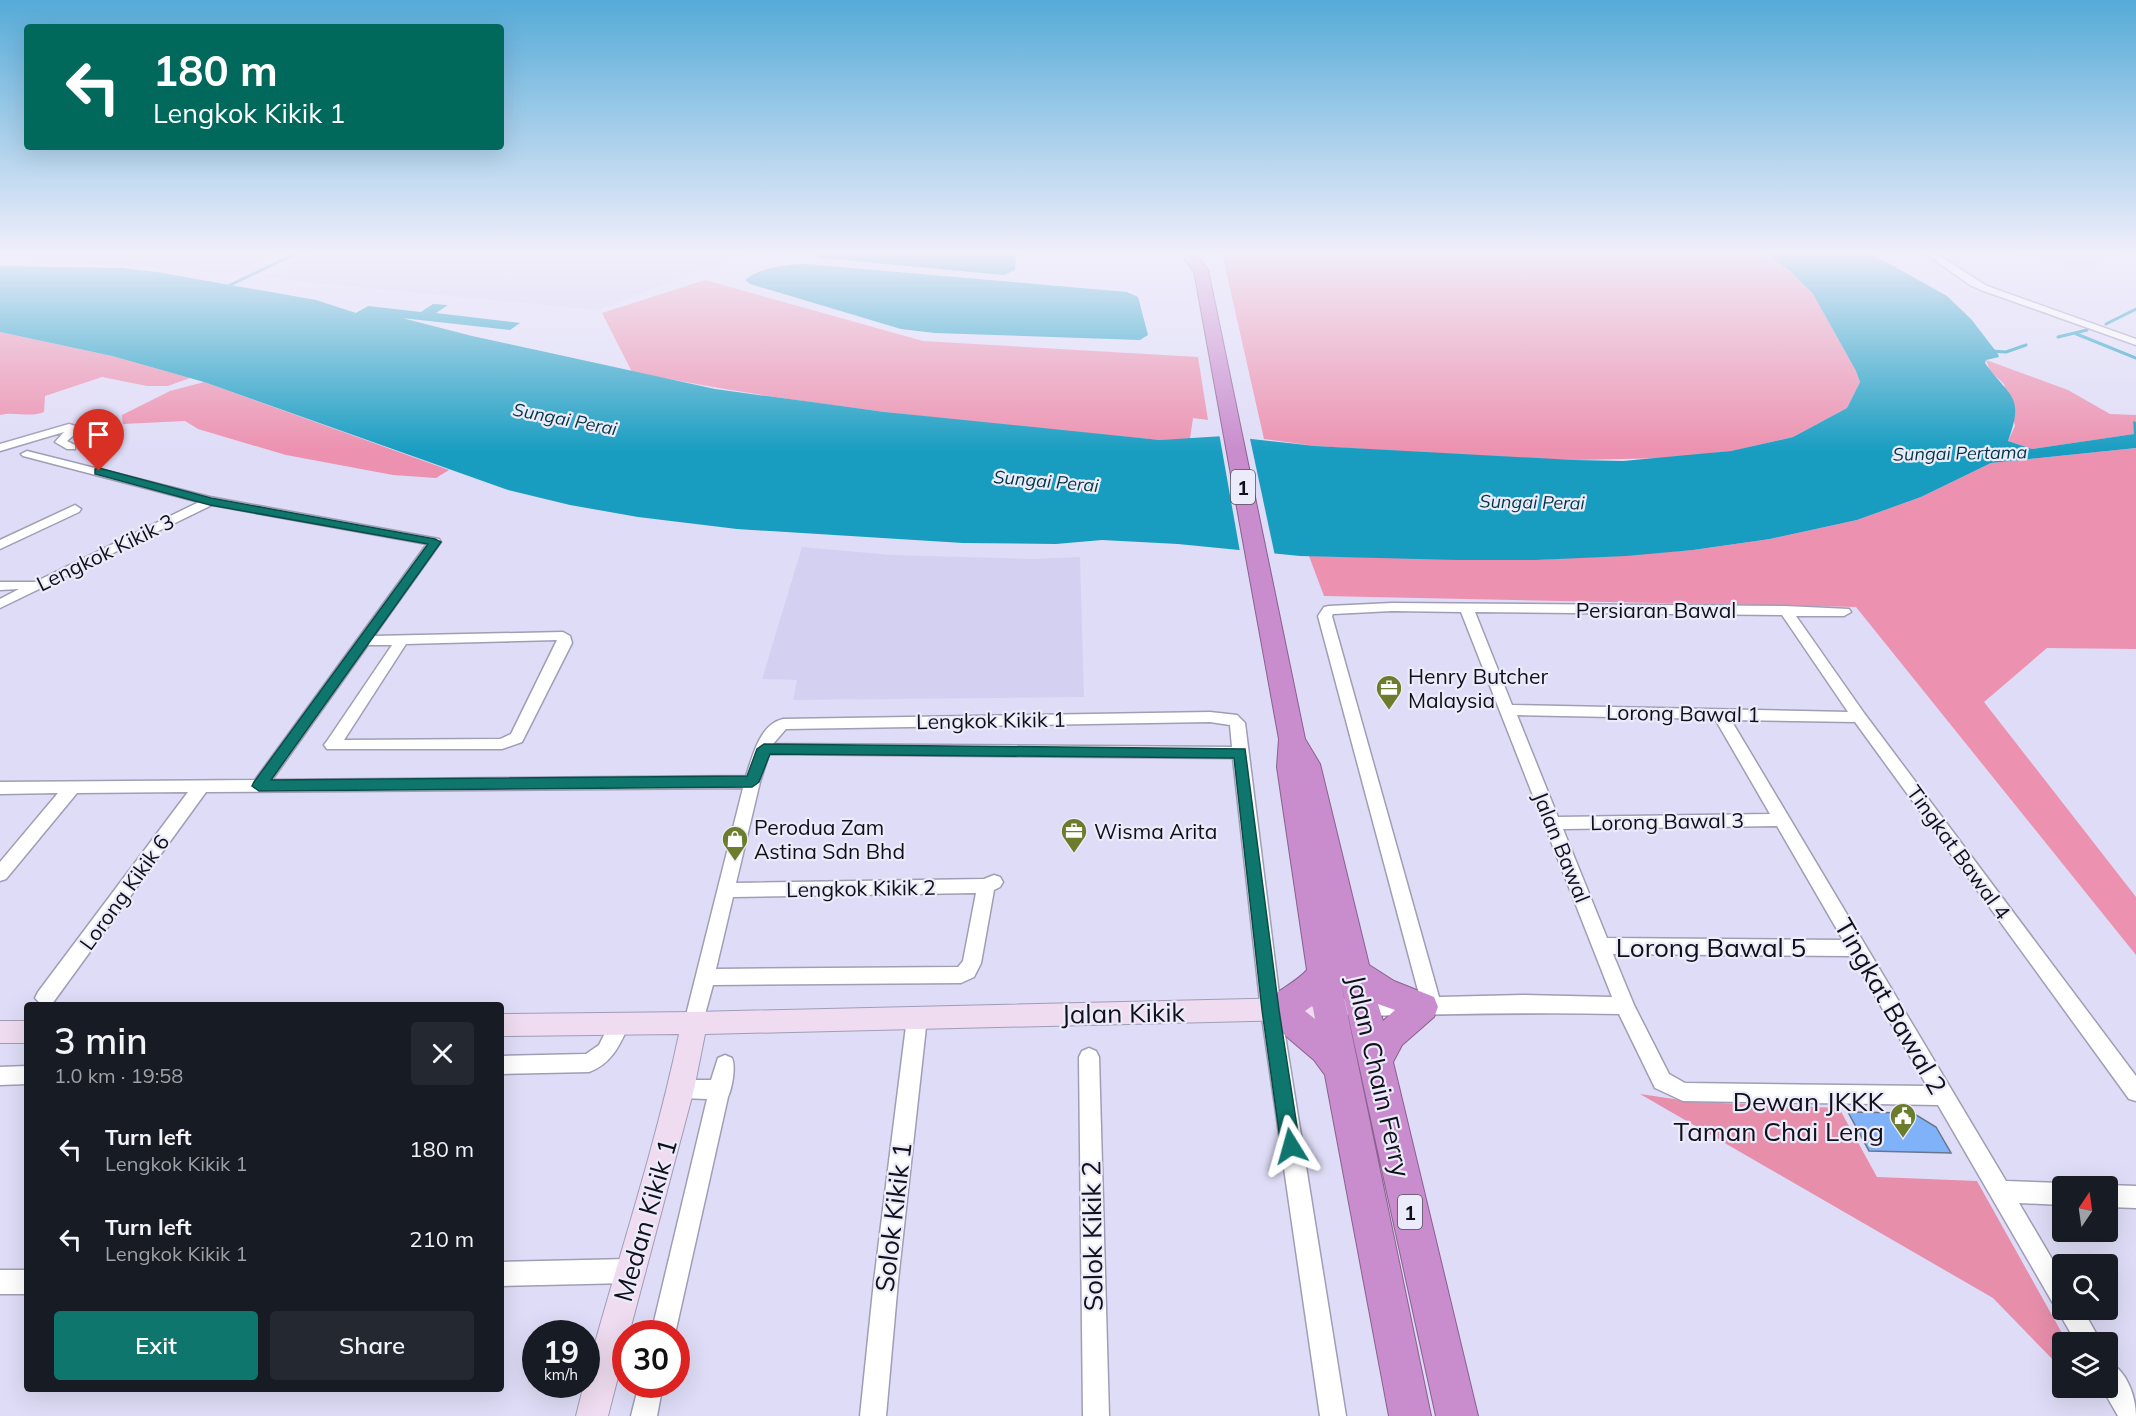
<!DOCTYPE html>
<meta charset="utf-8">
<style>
:root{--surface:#171b24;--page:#242831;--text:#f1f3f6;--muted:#9ea1a6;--accent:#0f766e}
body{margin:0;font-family:Mulish,sans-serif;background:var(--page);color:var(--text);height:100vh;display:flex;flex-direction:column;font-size:22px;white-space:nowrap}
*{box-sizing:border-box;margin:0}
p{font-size:20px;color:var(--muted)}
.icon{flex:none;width:33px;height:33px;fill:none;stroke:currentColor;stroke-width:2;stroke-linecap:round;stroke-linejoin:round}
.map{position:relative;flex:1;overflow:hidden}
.sheet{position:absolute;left:24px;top:1002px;width:480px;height:390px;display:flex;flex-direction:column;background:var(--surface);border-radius:6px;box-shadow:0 6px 24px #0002}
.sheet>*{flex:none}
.guide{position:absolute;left:24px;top:24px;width:480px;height:126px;border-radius:6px;box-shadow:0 6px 24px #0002;background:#00695c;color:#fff;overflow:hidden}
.needle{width:39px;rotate:13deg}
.controls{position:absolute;left:2052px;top:1176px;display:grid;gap:12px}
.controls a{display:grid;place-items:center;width:66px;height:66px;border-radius:6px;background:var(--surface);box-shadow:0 6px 24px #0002;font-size:30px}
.speed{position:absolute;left:522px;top:1320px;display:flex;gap:12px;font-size:30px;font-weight:700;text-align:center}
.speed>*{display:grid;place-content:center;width:78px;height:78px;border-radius:50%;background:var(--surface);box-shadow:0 6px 24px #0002;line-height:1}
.speed small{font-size:15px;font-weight:400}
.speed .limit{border:9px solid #d22;background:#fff;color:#111}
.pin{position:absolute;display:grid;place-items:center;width:51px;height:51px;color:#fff;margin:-62px -26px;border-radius:50% 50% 50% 0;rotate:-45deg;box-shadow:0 0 6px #0007}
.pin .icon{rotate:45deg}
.me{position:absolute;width:66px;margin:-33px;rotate:352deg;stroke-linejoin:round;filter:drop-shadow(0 0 4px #0008)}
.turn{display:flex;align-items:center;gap:21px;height:126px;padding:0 30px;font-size:27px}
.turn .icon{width:78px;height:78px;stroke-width:2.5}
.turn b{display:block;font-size:42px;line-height:51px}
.round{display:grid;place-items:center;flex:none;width:63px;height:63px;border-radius:6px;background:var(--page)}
.head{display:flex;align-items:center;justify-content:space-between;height:102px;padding:0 30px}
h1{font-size:36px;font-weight:600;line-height:45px}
.button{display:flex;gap:12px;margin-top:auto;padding:12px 30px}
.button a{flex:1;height:69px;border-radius:6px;background:var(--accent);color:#fff;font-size:24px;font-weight:600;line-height:69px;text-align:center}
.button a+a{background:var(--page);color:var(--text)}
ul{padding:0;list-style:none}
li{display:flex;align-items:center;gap:18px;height:90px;padding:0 30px}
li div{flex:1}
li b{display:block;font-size:22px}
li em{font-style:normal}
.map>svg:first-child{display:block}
</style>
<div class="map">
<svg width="2136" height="1416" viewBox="0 0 2136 1416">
<rect width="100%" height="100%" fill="#dfdcf7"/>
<path fill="#d4d0f2" d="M0,253H275L233,274L0,257Z
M314,253H749L597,310L264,278Z
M2005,253H2119L2085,267Z
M802,547L892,555L1033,559L1080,557L1084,697L793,700L797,680L762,679Z"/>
<path fill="#e78eab" d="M1640,1094L1694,1102L1839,1108L1877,1177L1977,1181L2067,1342H2062V1369L1993,1298Z"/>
<path fill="#ec91af" d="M1222,253H1765L1790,271L1813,294L1856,371L1860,382L1847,408L1793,437L1732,451L1669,458L1574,460L1491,457L1315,446L1264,439Z
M705,280L923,341L1198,357L1208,420L1193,418L1190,439L1160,440C984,424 807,407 632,372L602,313Z
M0,332L112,356L190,378L168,386H147L102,377L45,396L44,412C29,418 15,411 0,415Z
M1986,360L2068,390L2110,414L2136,415V422H2133L2135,434L2032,449L2008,441L2015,426L2004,384L1990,371Z
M204,382L449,470L436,478L393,475L286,455L198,429L185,421L123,424L122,415L170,391Z
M2136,448V649L2047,648L1984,702L2136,897V955L1856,607L1324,596L1309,556L1536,560L1693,550L1770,539L1857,520L1921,497L1991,463Z"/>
<path fill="#189dc1" d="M819,253H1016L1015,270L1004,275L822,258L818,257Z
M1765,253H1870L1947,296L1971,319L1998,354L1999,357L1986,360L1985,363C2010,398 2025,395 2008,441L2032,449L2134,434L2133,421L2136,422V448L1991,463L1921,497L1857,520L1770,539L1693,550L1626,556L1536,560H1457L1300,556L1178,544L1102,540L1056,544L963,543L737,529L638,517L570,505L508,490L204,382L112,356L0,332V266L122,268L157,272L316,300L356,313L368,306L421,312L433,304L448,305L436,313L520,323L510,330L402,318L472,336L715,389L885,412L1160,440L1224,436L1315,446L1574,460L1623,461L1731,451L1793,437L1847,408L1860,382L1856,371L1813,294L1790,271Z
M806,264L1127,292L1138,297L1148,335L1140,340L935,333L901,329L750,284L745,280C759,268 787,264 806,264Z"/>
<path fill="#dfdcf7" d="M1219,433L1249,434L1275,556L1240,552Z"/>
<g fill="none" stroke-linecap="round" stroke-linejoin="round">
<path stroke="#189dc1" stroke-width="3" d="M226,287L297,253
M2106,324L2136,309
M2074,333L2136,358
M2058,337L2087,330
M1991,351L2006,352L2026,345"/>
</g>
<path fill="#80b2f9" stroke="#67768b" stroke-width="1.5" d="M1848,1112L1913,1113L1936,1127L1951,1153L1869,1151Z"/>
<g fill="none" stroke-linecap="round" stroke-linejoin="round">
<g stroke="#a09db6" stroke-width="3">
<path id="street" d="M1925,253H1935L1987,286L2136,339V345L1981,290L1970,285Z
M69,424L82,428L67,441L75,445V449H67L55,442L64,432L0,451V444Z
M27,451L210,497L439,539L441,542L374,636L563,632L570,636L572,643L522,742L502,749H327L324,745L327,741L392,645H368L272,780L746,776C753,756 759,725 783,719L1210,712L1237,715L1245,723L1281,1010L1346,1416H1320L1261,1010L1233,758L769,754L760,782L736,883L984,879L994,875L1000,877L1003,882L1000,887L994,890L981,963L974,977L961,983L713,985L701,1029L694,1031L687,1029L684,1023L743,788L206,792L52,1004L42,1005L35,998L38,992L188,792L77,793L6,879L0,881V862L58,793L0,794V782L255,780L427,544L212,505L0,608V599L19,589L0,590V582H35L199,502L23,456L21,454ZM557,640L511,734L500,739L344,740L406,644ZM1210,722L1230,725L1232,747L773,744L786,729ZM976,893L963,961L958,967L716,969L733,897Z
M75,505L81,509L79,512L0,549V540Z
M1392,603L1785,606L1849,609L1851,612L1844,616H1796L1864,713L2136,1076V1101L2129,1099L1855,722L1731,720L2006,1181L2062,1183L2070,1186H2062V1205L2019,1203L2062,1276V1310H2083L2101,1342H2076L2062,1318L2059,1308L2054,1305L1938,1105L1683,1101L1655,1088L1619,1014C1534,1012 1449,1014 1364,1016L1357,1014L1354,1008L1357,1002L1364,1000L1420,998L1318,616L1324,607L1329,606ZM1392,611L1461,612L1612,997L1523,995L1439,997L1332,616L1333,614ZM1475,612L1782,615L1848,712L1512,705ZM1517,715L1715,719L1770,814L1558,817ZM1777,826L1843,940L1607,938L1563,829ZM1613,954L1852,956L1927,1086L1685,1083L1669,1074L1634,1005Z
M917,1010L924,1012L927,1018L898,1281L886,1416H860L874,1281L907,1018L910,1012Z
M620,1015L627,1017L630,1023C620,1044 613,1063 589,1072L501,1074V1056L586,1054L599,1045L613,1017Z
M1089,1048L1096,1051L1099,1057L1109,1416H1083L1079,1057L1082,1051Z
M725,1055L732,1058C736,1067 732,1088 728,1097L675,1334H651L707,1099L681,1098L674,1096L671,1089L674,1082L681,1080H711L718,1058Z
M27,1066V1084L0,1085V1067Z
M2108,1185L2136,1186V1208L2108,1207V1186H2105Z
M629,1259L637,1263L641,1271L637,1279L629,1283L501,1286V1262Z
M0,1270H27V1294H0Z
M2108,1362C2127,1370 2136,1397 2136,1416H2118L2102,1388H2108Z
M639,1384H663L657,1416H631Z"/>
</g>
<g stroke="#a09db6" stroke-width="2">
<path id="secondary" d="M1338,997L1347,1000L1351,1008L1347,1016L1338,1019L705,1034L694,1089L629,1334H626V1346L608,1416H576L584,1384H586V1375C617,1261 655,1149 679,1034L501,1036V1014L694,1012Z
M0,1021H27V1043H0Z"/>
</g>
<g stroke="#89618e" stroke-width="2">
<path id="highway" d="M1184,253H1198L1199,259L1208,270L1305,739L1320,764L1369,965L1394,981L1434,997L1438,1007L1434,1017L1402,1045L1393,1062L1478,1416H1436L1340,978L1431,1416H1389L1325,1075L1314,1060L1266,1019L1262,1009C1269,993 1294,985 1307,970L1277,767L1279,739L1194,271L1185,260ZM1378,1004L1395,1010L1383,1021ZM1312,1006L1313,1008L1315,1019L1305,1011Z"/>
</g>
<use href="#street" fill="#fff" fill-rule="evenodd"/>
<use href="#secondary" fill="#efdcf0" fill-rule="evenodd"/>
<use href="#highway" fill="#c98ccd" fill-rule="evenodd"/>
</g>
<linearGradient id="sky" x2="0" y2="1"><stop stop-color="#55abd8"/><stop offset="0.56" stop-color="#f1effb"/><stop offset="1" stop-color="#f1effb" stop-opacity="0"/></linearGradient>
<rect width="2136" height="452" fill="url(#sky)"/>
<path fill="#0f766e" stroke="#0a4d48" stroke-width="1.5" d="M99,468L211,498L435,539L441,542L271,780L747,776L757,749L764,744L1245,749L1279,1010L1300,1146L1298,1153L1291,1156L1284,1153L1281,1146L1262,1010L1234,758L770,754L759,782L752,787L259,791L252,786L254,782L428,544L210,505L95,474V469Z"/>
<defs>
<g id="office-pin" transform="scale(1.35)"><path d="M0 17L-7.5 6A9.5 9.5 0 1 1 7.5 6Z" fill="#6b7d2c" stroke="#ecebfb"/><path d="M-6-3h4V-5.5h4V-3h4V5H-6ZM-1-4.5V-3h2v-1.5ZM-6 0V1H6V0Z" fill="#fff"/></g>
<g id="shop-pin" transform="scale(1.35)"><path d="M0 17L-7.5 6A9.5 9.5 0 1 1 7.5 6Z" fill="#6b7d2c" stroke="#ecebfb"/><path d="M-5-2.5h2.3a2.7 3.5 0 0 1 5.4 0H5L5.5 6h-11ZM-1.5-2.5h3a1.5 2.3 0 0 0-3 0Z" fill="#fff"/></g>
<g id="civic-pin" transform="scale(1.35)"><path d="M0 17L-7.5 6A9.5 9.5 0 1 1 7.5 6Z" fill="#6b7d2c" stroke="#ecebfb"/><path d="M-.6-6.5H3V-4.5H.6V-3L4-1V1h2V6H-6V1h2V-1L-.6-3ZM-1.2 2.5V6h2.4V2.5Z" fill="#fff"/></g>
</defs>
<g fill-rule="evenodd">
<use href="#office-pin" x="1389" y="688"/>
<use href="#office-pin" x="1074" y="831"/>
<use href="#shop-pin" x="735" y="839"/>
<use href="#civic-pin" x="1903" y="1116"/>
</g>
<g text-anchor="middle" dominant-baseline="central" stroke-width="4.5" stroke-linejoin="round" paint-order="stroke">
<g font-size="18" font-style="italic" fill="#003645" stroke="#ecebfb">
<text transform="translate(565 419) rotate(11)">Sungai Perai</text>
<text transform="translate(1960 453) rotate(-1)">Sungai Pertama</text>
<text transform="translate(1046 481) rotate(5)">Sungai Perai</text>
<text transform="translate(1532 502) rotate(1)">Sungai Perai</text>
</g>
<g fill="#ecebfb" stroke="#53525d" stroke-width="1.5">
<rect x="1231" y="470" width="24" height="34" rx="4.5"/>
<rect x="1398" y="1195" width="24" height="34" rx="4.5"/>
</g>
<g font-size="20" font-weight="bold" fill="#111019">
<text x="1243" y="487">1</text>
<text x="1410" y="1212">1</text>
</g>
<g font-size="21" fill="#111019" stroke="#ecebfb">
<text transform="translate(105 552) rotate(-26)">Lengkok Kikik 3</text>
<text x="1656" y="610">Persiaran Bawal</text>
<text transform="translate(1683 713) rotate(1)">Lorong Bawal 1</text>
<text transform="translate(991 720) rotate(-1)">Lengkok Kikik 1</text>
<text transform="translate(1667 821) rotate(-1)">Lorong Bawal 3</text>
<text transform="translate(1562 847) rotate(68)">Jalan Bawal</text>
<text transform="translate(1959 852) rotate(54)">Tingkat Bawal 4</text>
<text transform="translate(861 888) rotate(-1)">Lengkok Kikik 2</text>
<text transform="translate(124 892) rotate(-54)">Lorong Kikik 6</text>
</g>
<g font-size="21" fill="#111019" stroke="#ecebfb" text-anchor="start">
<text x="1408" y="676">Henry Butcher<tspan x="1408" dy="24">Malaysia</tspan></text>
<text x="754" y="827">Perodua Zam<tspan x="754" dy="24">Astina Sdn Bhd</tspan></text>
<text x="1094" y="831">Wisma Arita</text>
</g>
<g font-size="26" fill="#111019" stroke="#ecebfb">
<text x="1711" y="947">Lorong Bawal 5</text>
<text transform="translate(1891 1006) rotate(60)">Tingkat Bawal 2</text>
<text transform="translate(1123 1013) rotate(-1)">Jalan Kikik</text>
<text transform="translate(1379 1076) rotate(77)">Jalan Chain Ferry</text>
<text transform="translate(893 1217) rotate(-83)">Solok Kikik 1</text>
<text transform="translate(645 1220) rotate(-74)">Medan Kikik 1</text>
<text transform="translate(1092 1236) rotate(-91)">Solok Kikik 2</text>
</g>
<g font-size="26" fill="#111019" stroke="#ecebfb" text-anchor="end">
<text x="1884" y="1101">Dewan JKKK<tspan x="1884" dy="30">Taman Chai Leng</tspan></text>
</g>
</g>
</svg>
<div class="controls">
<a><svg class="needle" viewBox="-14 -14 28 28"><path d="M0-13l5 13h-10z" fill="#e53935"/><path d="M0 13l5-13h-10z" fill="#9ea1a6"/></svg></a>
<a><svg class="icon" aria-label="search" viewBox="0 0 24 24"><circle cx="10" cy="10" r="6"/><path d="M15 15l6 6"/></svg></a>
<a><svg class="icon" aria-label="layers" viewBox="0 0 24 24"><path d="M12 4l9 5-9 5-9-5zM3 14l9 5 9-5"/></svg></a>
</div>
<div class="speed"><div>19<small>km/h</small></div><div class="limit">30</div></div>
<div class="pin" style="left:99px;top:471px;background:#d93025"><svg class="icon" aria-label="arrive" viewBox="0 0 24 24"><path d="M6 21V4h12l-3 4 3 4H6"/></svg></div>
<svg class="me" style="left:1291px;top:1146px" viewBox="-20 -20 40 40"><path d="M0-17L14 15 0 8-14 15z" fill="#0f766e" stroke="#fff" stroke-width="4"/></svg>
<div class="guide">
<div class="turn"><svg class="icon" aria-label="left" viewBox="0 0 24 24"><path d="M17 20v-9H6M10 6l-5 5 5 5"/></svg><div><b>180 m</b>Lengkok Kikik 1</div></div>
</div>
<section class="sheet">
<div class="head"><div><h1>3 min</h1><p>1.0 km · 19:58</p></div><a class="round"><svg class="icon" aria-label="close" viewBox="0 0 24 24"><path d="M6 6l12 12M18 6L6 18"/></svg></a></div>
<ul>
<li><svg class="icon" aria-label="left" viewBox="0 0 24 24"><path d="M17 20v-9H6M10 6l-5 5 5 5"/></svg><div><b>Turn left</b><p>Lengkok Kikik 1</p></div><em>180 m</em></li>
<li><svg class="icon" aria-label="left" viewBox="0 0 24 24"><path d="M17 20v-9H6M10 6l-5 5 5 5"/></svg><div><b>Turn left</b><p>Lengkok Kikik 1</p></div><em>210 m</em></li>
</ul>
<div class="button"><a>Exit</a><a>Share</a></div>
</section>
</div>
